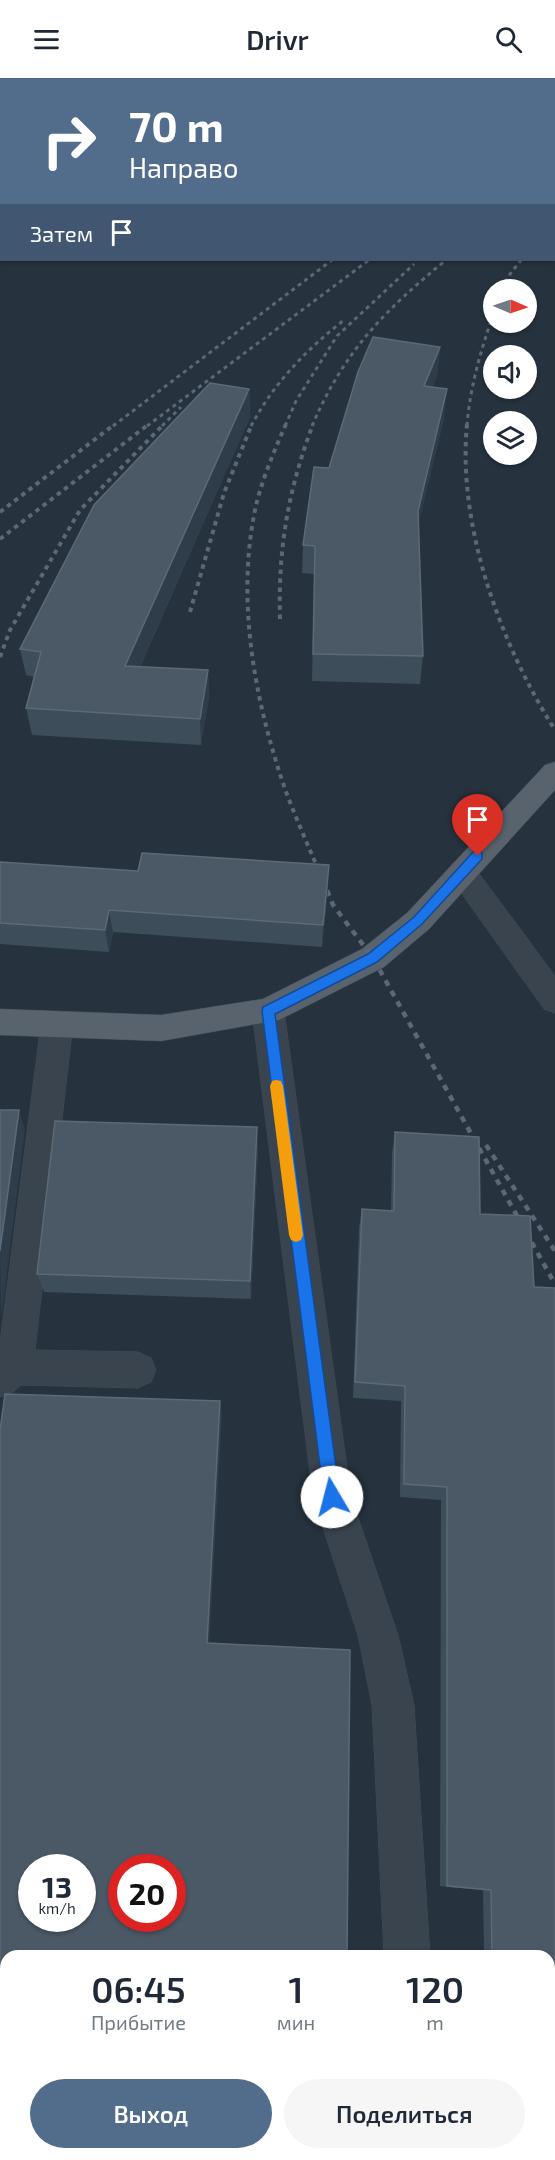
<!DOCTYPE html>
<html lang="ru">
<meta charset="utf-8">
<style>
:root{--surface:#fff;--page:#f6f6f7;--text:#1f2937;--muted:#747a83;--accent:#526c8c}
body{margin:0;font-family:"Exo 2",sans-serif;background:var(--page);color:var(--text);height:100vh;display:flex;flex-direction:column;font-size:22px;white-space:nowrap}
*{box-sizing:border-box;margin:0}
p{font-size:20px;color:var(--muted)}
.icon{flex:none;width:33px;height:33px;fill:none;stroke:currentColor;stroke-width:2;stroke-linecap:round;stroke-linejoin:round}
.map{position:relative;flex:1;overflow:hidden}
.drawer{position:absolute;left:0px;top:1872px;width:555px;height:210px;display:flex;flex-direction:column;background:var(--surface);border-radius:18px 18px 0 0;box-shadow:0 2px 4px #0004}
.drawer>*{flex:none}
.top-card{position:absolute;left:0px;top:0px;width:555px;height:183px;box-shadow:0 2px 4px #0004;background:#526c8c;color:#fff;overflow:hidden}
.needle{width:39px;rotate:92deg}
.fabs{position:absolute;left:483px;top:201px;display:grid;gap:12px}
.fabs a{display:grid;place-items:center;width:54px;height:54px;border-radius:50%;background:var(--surface);box-shadow:0 2px 4px #0004;font-size:30px}
.speed{position:absolute;left:18px;top:1776px;display:flex;gap:12px;font-size:30px;font-weight:700;text-align:center}
.speed>*{display:grid;place-content:center;width:78px;height:78px;border-radius:50%;background:var(--surface);box-shadow:0 2px 4px #0004;line-height:1}
.speed small{font-size:15px;font-weight:400}
.speed .limit{border:9px solid #d22;background:#fff;color:#111}
.pin{position:absolute;display:grid;place-items:center;width:51px;height:51px;color:#fff;margin:-62px -26px;border-radius:50% 50% 50% 0;rotate:-45deg;box-shadow:0 0 6px #0007}
.pin .icon{rotate:45deg}
.me{position:absolute;width:66px;margin:-33px;rotate:352deg;stroke-linejoin:round;filter:drop-shadow(0 0 4px #0008)}
.turn{display:flex;align-items:center;gap:21px;height:126px;padding:0 30px;font-size:27px}
.turn .icon{width:78px;height:78px;stroke-width:2.5}
.turn b{display:block;font-size:42px;line-height:51px}
.then{display:flex;align-items:center;height:57px;padding:0 30px;background:#0003;gap:12px;font-size:22px}
.eta{display:flex;justify-content:space-evenly;align-items:center;height:102px;text-align:center}
.eta b{font-size:36px;font-weight:600;line-height:42px}
.cta{display:flex;gap:12px;margin-top:auto;padding:12px 30px}
.cta a{flex:1;height:69px;border-radius:36px;background:var(--accent);color:#fff;font-size:24px;font-weight:600;line-height:69px;text-align:center}
.cta a+a{background:var(--page);color:var(--text)}
header{display:flex;justify-content:space-between;align-items:center;height:78px;padding:0 30px;background:var(--surface);font-size:27px;font-weight:600}
.map>svg:first-child{display:block}
</style>
<header><svg class="icon" aria-label="menu" viewBox="0 0 24 24"><path d="M4 6h16M4 12h16M4 18h16"/></svg>Drivr<svg class="icon" aria-label="search" viewBox="0 0 24 24"><circle cx="10" cy="10" r="6"/><path d="M15 15l6 6"/></svg></header>
<div class="map">
<svg width="555" height="2082" viewBox="0 0 555 2082">
<rect width="100%" height="100%" fill="#26323e"/>
<g fill="none" stroke-linecap="round" stroke-linejoin="round">
<g stroke="#434d57" stroke-width="1">
<path id="minor" d="M41,0H59L40,2Z
M212,0H231L211,2Z
M2,73V88L0,87Z
M0,134H2L0,147Z
M462,783L472,786L555,898V935L544,931L452,802L447,794L452,786Z
M268,920L279,924L284,933L351,1419L398,1557L414,1627L430,1878H384L372,1627L358,1557L313,1419L252,933L257,924Z
M57,933L68,937L73,946L35,1272L138,1274L151,1280L156,1292L151,1304L138,1310L21,1307L13,1314L0,1319V1264L41,946L46,937Z"/>
</g>
<g stroke="#434d57" stroke-width="1">
<path id="major" d="M555,684V712L429,851L384,889L279,942L161,963L0,957V931L161,937L263,921L362,871L407,835L545,687Z"/>
</g>
<path stroke="#415757" stroke-width="2" stroke-dasharray="3 3" stroke-linecap="butt" d="M159,2L162,0"/>
<use href="#minor" fill="#3a444e" fill-rule="evenodd"/>
<use href="#major" fill="#58636e" fill-rule="evenodd"/>
<path stroke="#5c6875" stroke-width="3" stroke-dasharray="4 4" stroke-linecap="butt" d="M503,212L507,200L521,182
M113,348L332,182
M147,348L369,182
M162,348L181,329
M251,348C274,305 306,272 344,242
M285,348L296,323L337,258L414,186
M312,348C344,273 385,232 446,182
M467,348C470,308 481,272 494,234"/>
<path stroke="#5c6875" stroke-width="4" stroke-dasharray="4.5 4.5" stroke-linecap="butt" d="M286,346C274,373 261,404 255,432C236,524 255,624 285,711C295,738 307,765 318,791
M467,346C457,448 501,567 555,652
M0,434L115,346
M0,461L149,346
M190,534L224,415L252,346
M280,541C278,470 288,413 313,346
M0,579L10,552L80,432L164,346"/>
<path stroke="#5c6875" stroke-width="4.5" stroke-dasharray="6 6" stroke-linecap="butt" d="M318,790L333,827L373,880L555,1206
M486,1067L555,1173"/>
</g>
<path fill="#3e4d5a" d="M440,269L437,298L432,309L444,340L418,447L423,578L420,606L312,603L314,496L302,495L303,467L329,390Z
M249,311L250,339L140,589L208,592L209,619L201,667L32,657L26,630L34,599L26,597L20,571Z
M0,784L328,810L322,869L113,854L109,874L0,866Z
M395,1054L480,1136L549,1878H484L483,1812L440,1808L441,1422L400,1419L401,1323L353,1320L359,1150L362,1131L391,1133L392,1075Z
M258,1070L251,1221L44,1214L37,1196Z"/>
<path fill="#2f3d4a" d="M21,0H40V2H20Z
M2,30V61L0,63V32Z
M440,269L437,298L422,337L424,308Z
M249,311L250,339L128,615L125,588Z
M447,311L444,340L415,461L418,433Z
M208,592L209,619L201,667L200,641Z
M329,787L328,810L322,869L323,847Z
M109,832L113,854L109,874L105,852Z
M19,1032L25,1051L1,1242L0,1173Z
M257,1049L258,1070L251,1221L250,1203Z
M220,1323L222,1338L209,1573L207,1565Z"/>
<path fill="#4b5966" stroke="#5c6976" stroke-width="1.5" fill-rule="evenodd" d="M0,0H21L20,2H2V30L0,32Z
M363,0H382L389,2H361Z
M373,259L440,269L424,308L447,311L418,433L423,578L313,576L315,468L303,467L314,389L329,390L358,294Z
M210,305L249,311L125,588L208,592L200,641L26,630L41,574L20,571L94,427Z
M142,775L329,787L323,847L109,832L105,852L0,845V784L138,793Z
M0,1032H19L0,1173Z
M55,1043L257,1049L250,1203L37,1196Z
M395,1054L479,1059L480,1136L530,1138L534,1209L555,1210V2066H549V1878H492L491,1812L447,1808V1409L404,1406L405,1308L355,1304L362,1131L394,1133Z
M5,1316L220,1323L207,1565L350,1572L347,1878H6V1973L0,1972V1352ZM32,1790H82V1840H32ZM122,1790H172V1840H122Z"/>
<path fill="#1a73e8" stroke="#114b97" stroke-width="1.5" d="M478,773L482,774V781L422,846L377,884L275,936L340,1419L337,1425L332,1427L326,1425L324,1419L262,933L263,929L368,876L414,839L473,774Z"/>
<path fill="#f59e0b" d="M276,1002L281,1003L283,1008L303,1157L301,1162L296,1164L291,1162L289,1157L270,1008L272,1003Z"/>
</svg>
<div class="fabs">
<a><svg class="needle" viewBox="-14 -14 28 28"><path d="M0-13l5 13h-10z" fill="#e53935"/><path d="M0 13l5-13h-10z" fill="#747a83"/></svg></a>
<a><svg class="icon" aria-label="sound" viewBox="0 0 24 24"><path d="M4 9h4l5-4v14l-5-4H4zM17 9q2 3 0 6"/></svg></a>
<a><svg class="icon" aria-label="layers" viewBox="0 0 24 24"><path d="M12 4l9 5-9 5-9-5zM3 14l9 5 9-5"/></svg></a>
</div>
<div class="speed"><div>13<small>km/h</small></div><div class="limit">20</div></div>
<div class="pin" style="left:478px;top:778px;background:#d93025"><svg class="icon" aria-label="arrive" viewBox="0 0 24 24"><path d="M6 21V4h12l-3 4 3 4H6"/></svg></div>
<svg class="me" style="left:332px;top:1419px" viewBox="-20 -20 40 40"><circle r="19" fill="#fff"/><path d="M0-13L10 11 0 6-10 11z" fill="#1a73e8"/></svg>
<div class="top-card">
<div class="turn"><svg class="icon" aria-label="right" viewBox="0 0 24 24"><path d="M7 20v-9h11M14 6l5 5-5 5"/></svg><div><b>70 m</b>Направо</div></div>
<div class="then">Затем<svg class="icon" aria-label="arrive" viewBox="0 0 24 24"><path d="M6 21V4h12l-3 4 3 4H6"/></svg></div>
</div>
<section class="drawer">
<div class="eta">
<div><b>06:45</b><p>Прибытие</p></div>
<div><b>1</b><p>мин</p></div>
<div><b>120</b><p>m</p></div>
</div>
<div class="cta"><a>Выход</a><a>Поделиться</a></div>
</section>
</div>
